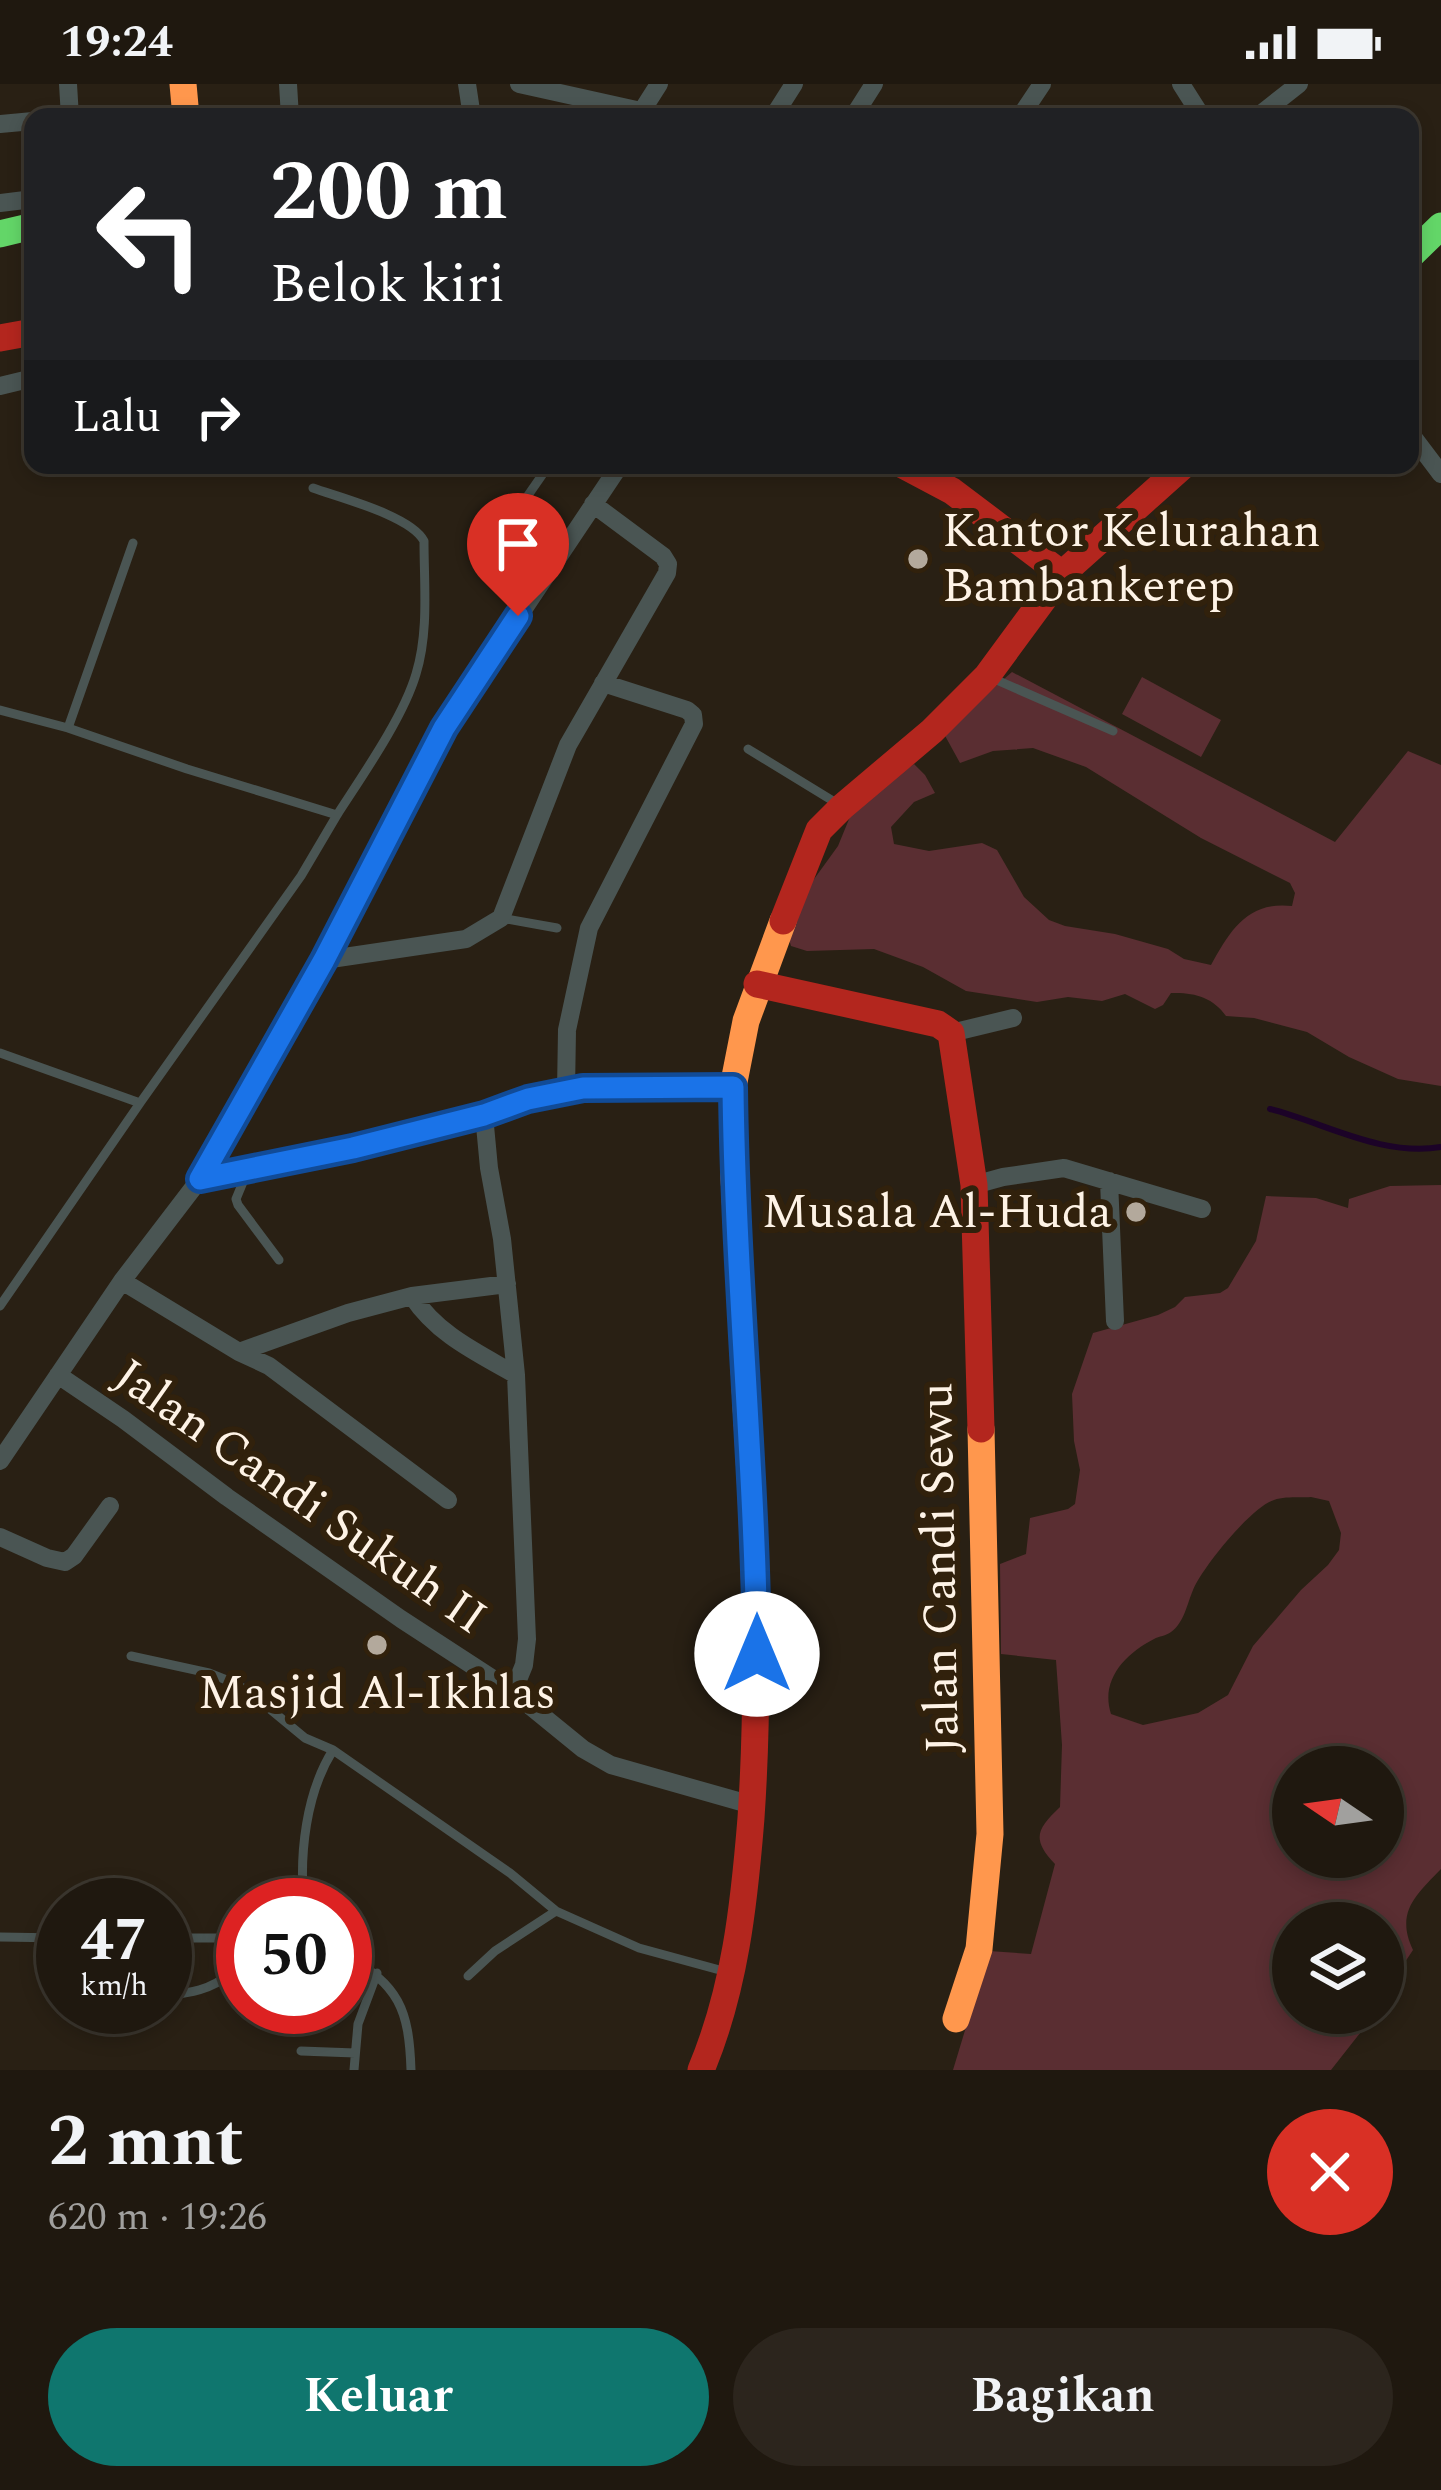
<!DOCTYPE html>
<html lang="id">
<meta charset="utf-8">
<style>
:root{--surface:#1f180f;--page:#2c251d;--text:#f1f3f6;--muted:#a1a09e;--line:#3c372f;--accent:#0f766e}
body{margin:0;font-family:Spectral,serif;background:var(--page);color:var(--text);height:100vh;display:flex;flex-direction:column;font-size:45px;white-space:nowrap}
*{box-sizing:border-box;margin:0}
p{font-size:39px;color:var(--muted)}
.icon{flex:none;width:66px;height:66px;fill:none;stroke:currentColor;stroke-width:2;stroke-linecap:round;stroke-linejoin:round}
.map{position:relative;height:1986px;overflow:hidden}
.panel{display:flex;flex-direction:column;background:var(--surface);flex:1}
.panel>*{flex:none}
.banner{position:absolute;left:24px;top:24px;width:1395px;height:366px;border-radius:24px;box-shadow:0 6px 18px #0003,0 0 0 3px var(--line);background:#202124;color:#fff;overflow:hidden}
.needle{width:78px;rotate:283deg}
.buttons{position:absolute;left:1272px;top:1662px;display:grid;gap:24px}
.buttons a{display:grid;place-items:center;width:132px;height:132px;border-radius:50%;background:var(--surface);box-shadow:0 6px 18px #0003,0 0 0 3px var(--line);font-size:60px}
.speed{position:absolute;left:36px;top:1794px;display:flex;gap:24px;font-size:60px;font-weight:700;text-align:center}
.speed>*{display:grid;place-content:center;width:156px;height:156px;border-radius:50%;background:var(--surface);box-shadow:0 6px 18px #0003,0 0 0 3px var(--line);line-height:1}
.speed small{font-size:30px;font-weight:400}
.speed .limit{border:18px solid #d22;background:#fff;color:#111}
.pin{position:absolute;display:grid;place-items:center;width:102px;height:102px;color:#fff;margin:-123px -51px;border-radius:50% 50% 50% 0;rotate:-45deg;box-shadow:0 0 12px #0007}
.pin .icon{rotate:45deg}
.me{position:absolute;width:132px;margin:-66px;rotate:0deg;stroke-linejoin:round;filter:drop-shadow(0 0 9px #0008)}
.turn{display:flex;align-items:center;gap:42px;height:252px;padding:0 48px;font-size:54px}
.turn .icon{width:156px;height:156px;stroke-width:2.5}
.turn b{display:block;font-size:84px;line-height:102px}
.then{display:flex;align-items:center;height:114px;padding:0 48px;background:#0003;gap:24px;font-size:45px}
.round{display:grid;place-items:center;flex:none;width:126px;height:126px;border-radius:63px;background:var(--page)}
.summary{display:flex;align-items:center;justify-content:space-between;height:204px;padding:0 48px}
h1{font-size:72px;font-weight:700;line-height:90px}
.primary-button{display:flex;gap:24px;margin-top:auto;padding:24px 48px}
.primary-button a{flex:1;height:138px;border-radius:72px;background:var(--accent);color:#fff;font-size:48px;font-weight:700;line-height:138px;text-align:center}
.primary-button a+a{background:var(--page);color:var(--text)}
.status{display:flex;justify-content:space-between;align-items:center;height:84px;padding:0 60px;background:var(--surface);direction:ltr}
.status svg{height:33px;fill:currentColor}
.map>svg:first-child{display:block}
</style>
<div class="status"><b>19:24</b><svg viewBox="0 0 49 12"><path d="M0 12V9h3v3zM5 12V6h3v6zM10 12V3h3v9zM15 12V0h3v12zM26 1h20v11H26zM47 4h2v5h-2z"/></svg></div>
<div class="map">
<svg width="1441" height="1986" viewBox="0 0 1441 1986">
<rect width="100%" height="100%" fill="#292014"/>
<path fill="#5a2e32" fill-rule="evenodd" d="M1012,588L1335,758L1408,667L1441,681V1002L1398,995L1349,973L1307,948L1254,934L1226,932C1213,913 1193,908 1171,909L1163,921L1155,925L1125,910L1102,917L1068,913L1037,918L966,907L923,883L874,865L807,867L791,862L788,852L804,809L838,762L854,723L914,680L925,691L935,709L914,718L891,743L894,760L929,767L982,759L997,766L1024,813L1049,836L1065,842L1115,850L1168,865L1184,875L1211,881C1230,847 1247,817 1292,822L1295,809L1290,799L1201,754L1086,683L1033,664L993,667L960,679L943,648Z
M1142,593L1221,636L1201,673L1122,630Z
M1441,1101V1785C1416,1811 1395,1828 1413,1866L1383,1911V1839H1293V1929H1373L1364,1944L1331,1986H953L989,1867L1031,1870L1055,1780C1031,1755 1037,1745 1060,1723L1062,1661L1056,1576L1001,1570L1000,1480L1026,1470L1030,1434L1068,1425L1075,1420L1080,1386L1074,1357L1072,1310L1093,1249L1158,1231L1175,1223L1185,1213L1220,1209L1228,1204L1256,1157L1266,1112L1316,1114L1348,1124L1349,1115L1390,1102ZM1311,1413L1329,1417L1341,1449L1339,1466L1328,1481L1301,1506L1253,1562L1228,1611L1198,1629L1143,1641L1111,1630C1100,1596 1125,1570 1154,1555C1159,1552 1166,1552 1171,1548C1184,1539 1187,1520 1193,1506C1202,1484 1252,1422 1274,1416C1285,1412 1300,1414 1311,1413ZM1293,1683H1383V1773H1293Z"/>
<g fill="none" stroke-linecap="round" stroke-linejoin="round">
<path stroke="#1c0328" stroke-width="6" d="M1270,1025C1325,1039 1382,1073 1441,1063"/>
<path stroke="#4a5553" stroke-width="9" d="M522,420L549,381
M992,594L1113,647
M0,626L68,644L187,685L337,731C362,692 403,634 416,590C429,548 424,501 424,457C411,432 341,414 313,404
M68,644L133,459
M748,665L838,720
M501,834L557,844
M0,969L140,1019L0,1222
M140,1019L301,792L337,731
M248,1086L236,1115L238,1121L279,1176
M131,1572L209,1589L229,1597L247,1606L305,1654L333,1666
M304,1821C299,1770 306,1709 333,1666L510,1789L556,1827L639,1864L727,1888
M0,1853L63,1854
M165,1854H243
M345,1871C399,1901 409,1925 411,1986
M468,1892L495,1867L556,1827
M165,1912C189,1909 212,1906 230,1889L231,1855
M301,1967L355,1969
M354,1986L358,1940L377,1889"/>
<path stroke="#4a5553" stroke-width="18" d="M68,0L70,33
M288,0L290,33
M467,0L472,33
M519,0L641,27
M1181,0L1202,33
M638,33L659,0
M773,33L794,0
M853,33L874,0
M1020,33L1042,0
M1257,33L1299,0
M0,40L33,37
M0,119L33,115
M0,302L33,294
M1410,349L1441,390
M324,876L466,855L501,834L568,661L667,489L668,480L663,472L593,420
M951,949L1013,934
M566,1007L567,946L589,844L694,640L693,631L687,626L603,599
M484,1031L489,1084L502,1155L516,1291L527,1555L524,1581L513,1608
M200,1095L353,1064L484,1031L528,1015L583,1004L733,1003
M1109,1097L1115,1237
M974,1101L1003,1093L1064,1084L1202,1125
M122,1197L239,1268L269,1282L448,1416
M412,1212C438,1251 476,1268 516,1291
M239,1268L348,1229L412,1212L507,1200
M58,1291L123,1335L227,1413L401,1535L513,1608L583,1665L611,1681L752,1721
M0,1377L122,1197L200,1095L324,876L444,644L620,381
M0,1453L47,1474L65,1478L74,1472L110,1422"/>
<path stroke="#63d668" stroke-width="27" d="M0,150L33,142
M1410,172L1441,142"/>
<path stroke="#ff974d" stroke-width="27" d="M183,0L186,33
M747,1339L734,1093L733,1003L746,937L783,837
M956,1935L979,1865L990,1750L981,1345"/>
<path stroke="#b3261e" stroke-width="27" d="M0,254L33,248
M903,381L952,407L1062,490
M783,837L819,746L842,723L932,647L987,592L1062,490L1184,381
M757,900L938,940L951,949L974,1101L981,1345
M701,1986C735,1905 744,1821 751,1734C760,1602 755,1471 747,1339"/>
</g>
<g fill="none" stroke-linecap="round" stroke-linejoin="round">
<g stroke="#114b97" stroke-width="30">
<path id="route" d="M518,532L444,644L324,876L200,1095L353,1064L484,1031L528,1015L583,1004L733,1003C735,1192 755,1381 757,1570"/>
</g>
<use href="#route" stroke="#1a73e8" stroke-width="21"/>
</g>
<g fill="#b3a99c" stroke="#31210c" stroke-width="4.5">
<circle cx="918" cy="475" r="12"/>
<circle cx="1136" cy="1128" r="12"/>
<circle cx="377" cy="1561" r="12"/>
</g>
<g text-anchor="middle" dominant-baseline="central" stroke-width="12" stroke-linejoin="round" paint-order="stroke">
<g font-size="48" fill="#fef3e6" stroke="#31210c" text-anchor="start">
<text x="942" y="447">Kantor Kelurahan<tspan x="942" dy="55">Bambankerep</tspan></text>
<text x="1112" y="1128" text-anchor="end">Musala Al-Huda</text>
<text x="377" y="1609" text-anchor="middle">Masjid Al-Ikhlas</text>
</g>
<g font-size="48" fill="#fef3e6" stroke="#31210c">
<text transform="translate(300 1413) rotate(35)">Jalan Candi Sukuh II</text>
<text transform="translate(940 1484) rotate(-91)">Jalan Candi Sewu</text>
</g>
</g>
</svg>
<div class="buttons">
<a><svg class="needle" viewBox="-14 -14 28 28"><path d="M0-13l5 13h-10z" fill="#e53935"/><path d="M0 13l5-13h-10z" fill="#a1a09e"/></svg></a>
<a><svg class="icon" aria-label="layers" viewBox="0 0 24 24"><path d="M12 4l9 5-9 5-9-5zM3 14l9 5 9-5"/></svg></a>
</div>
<div class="speed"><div>47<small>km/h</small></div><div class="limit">50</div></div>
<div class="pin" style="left:518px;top:532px;background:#d93025"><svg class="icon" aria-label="arrive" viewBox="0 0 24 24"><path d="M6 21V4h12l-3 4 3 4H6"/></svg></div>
<svg class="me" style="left:757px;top:1570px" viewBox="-20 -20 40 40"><circle r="19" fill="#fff"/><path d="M0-13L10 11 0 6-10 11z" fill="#1a73e8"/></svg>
<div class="banner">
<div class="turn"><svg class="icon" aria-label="left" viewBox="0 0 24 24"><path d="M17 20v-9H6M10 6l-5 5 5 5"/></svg><div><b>200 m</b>Belok kiri</div></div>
<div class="then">Lalu<svg class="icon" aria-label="right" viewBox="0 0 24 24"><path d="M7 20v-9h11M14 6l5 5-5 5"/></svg></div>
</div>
</div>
<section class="panel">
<div class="summary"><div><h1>2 mnt</h1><p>620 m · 19:26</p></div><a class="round" style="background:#d93025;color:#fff"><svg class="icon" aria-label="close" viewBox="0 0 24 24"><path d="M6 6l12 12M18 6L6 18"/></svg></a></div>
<div class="primary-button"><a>Keluar</a><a>Bagikan</a></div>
</section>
